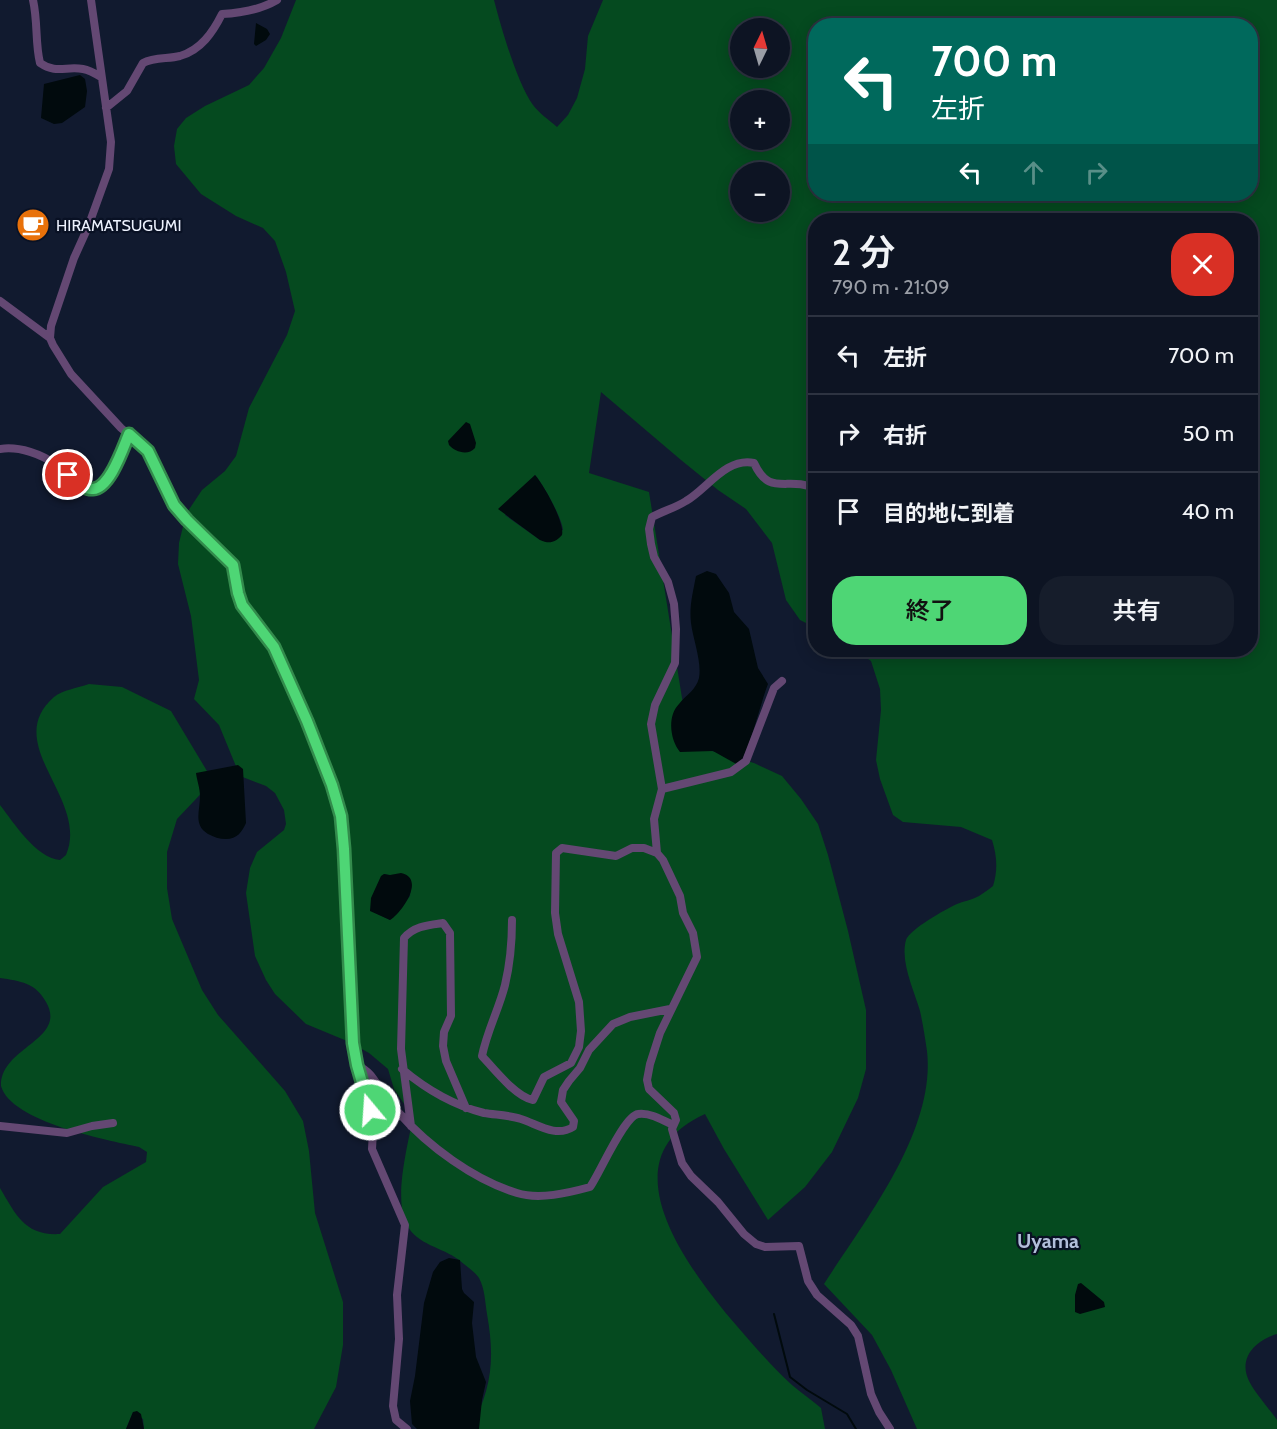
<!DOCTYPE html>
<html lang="ja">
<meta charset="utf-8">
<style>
:root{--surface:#0d1423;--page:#161d2b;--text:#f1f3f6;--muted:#9a9ea6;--line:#2d3341;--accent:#4ed675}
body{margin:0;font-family:Cabin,"Noto Sans JP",sans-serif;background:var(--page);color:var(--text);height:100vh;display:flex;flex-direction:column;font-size:22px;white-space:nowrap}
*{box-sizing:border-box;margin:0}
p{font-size:20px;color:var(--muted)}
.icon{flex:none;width:33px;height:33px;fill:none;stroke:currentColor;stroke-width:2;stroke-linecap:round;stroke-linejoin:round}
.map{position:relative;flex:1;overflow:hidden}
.side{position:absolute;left:808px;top:213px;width:450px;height:444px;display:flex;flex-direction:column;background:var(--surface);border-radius:24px;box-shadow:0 3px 15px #0003,0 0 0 2px var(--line)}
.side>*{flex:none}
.guide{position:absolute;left:808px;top:18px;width:450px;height:183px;border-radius:24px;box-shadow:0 3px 15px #0003,0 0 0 2px var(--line);background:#00695c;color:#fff;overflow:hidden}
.needle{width:39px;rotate:5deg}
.tools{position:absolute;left:730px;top:18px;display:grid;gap:12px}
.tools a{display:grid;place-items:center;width:60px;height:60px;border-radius:50%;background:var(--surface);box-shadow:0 3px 15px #0003,0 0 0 2px var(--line);font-size:30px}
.pin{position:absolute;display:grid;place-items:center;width:51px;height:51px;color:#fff;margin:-26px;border:3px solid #fff;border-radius:50%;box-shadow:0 2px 6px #0007}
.me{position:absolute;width:66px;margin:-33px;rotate:342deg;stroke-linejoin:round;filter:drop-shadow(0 0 4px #0008)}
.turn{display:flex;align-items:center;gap:21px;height:126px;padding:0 24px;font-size:27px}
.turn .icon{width:78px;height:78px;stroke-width:2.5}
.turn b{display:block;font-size:42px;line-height:51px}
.lanes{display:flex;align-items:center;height:57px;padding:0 24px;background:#0003;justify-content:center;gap:30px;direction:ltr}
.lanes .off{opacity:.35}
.round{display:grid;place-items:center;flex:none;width:63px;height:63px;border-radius:24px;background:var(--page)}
.head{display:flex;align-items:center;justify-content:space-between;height:102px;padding:0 24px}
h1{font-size:36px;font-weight:600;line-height:45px}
.button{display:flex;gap:12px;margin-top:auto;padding:12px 24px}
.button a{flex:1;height:69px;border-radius:24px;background:var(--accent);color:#111;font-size:24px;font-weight:600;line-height:69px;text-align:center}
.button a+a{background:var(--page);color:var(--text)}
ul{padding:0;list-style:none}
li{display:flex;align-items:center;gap:18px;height:78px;padding:0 24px;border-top:2px solid var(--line)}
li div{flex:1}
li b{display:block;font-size:22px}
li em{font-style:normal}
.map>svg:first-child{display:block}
</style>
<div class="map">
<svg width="1277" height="1429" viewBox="0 0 1277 1429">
<rect width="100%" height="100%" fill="#111a2f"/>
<path fill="#054a1f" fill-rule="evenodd" d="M296,0H494C501,27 517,83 533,105C539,113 549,120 557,127L568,115L577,98L585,69L588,36L603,0H1277V1334C1259,1339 1240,1354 1247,1376C1251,1389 1269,1408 1277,1420V1429H917L891,1370L872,1335L824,1284C865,1220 936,1131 927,1051C925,1038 923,1024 920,1011C914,990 900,962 906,940C910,929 946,909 957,904C964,901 972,900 979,896C984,893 989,889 993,886C998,870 997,856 992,840L961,827L903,822L893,815L880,779L876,760L881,710L880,689L871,661L855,650H1251V220H816V628L800,620L786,600L772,543L746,509L718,490L681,460L601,392L589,473L649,492L682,698L690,728L712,751L754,763L782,776L801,799L818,824L828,855L848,931L866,1010V1069L858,1098L832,1152L805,1187L768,1220L724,1149L705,1114C606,1158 686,1265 730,1318C750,1341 770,1365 792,1385C801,1393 812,1400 821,1408L825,1429H470C492,1389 495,1359 487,1314C485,1303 485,1289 479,1278C475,1272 465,1265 459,1260C442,1247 417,1245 407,1225C393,1199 408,1145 413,1117L394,1089L388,1069L369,1053L347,1041L306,1024L275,994L266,980L255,956L246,893L250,868L257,852L284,830L286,824L284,810L275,793L266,786L240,776L219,725L194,699L199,680L191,616L178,564L179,543L186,514L202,490L225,471L236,456L249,408L287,335L295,311L286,272L275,241L263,228L236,216L201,194L176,164L174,146L177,129L186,118L205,106L249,85L264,68L281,38ZM816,26H1251V194H816ZM741,28H780V68H741ZM741,100H780V140H741ZM741,172H780V212H741ZM535,475C543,484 562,518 563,530L540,540L505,515ZM384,874L411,881L410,896L390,920L374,912Z
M89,684L122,687L171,711L213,781L177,819L167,852V888L172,919L202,990L218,1015L285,1091L303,1121L309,1151L315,1213L343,1302V1345L336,1387L314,1429H144L143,1419L133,1412L126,1429H0V1188C16,1215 25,1236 60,1234L103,1187L146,1162L147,1152L139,1147C107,1140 11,1122 1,1086C0,1047 68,1040 46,1002C36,983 20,981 0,978V805C14,823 36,858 60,860L66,855C90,799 0,744 54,697C63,690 77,688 89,684Z"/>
<path fill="#010a0d" d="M256,23L267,29L270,34L266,40L256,46L254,44Z
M80,75L85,79L87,91L85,107L62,123L54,124L41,118L44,84Z
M466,422L470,424L476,443L475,448C468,456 455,452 449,445L448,441Z
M535,475C544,485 565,523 562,535C555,543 549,544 540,540L498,509Z
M707,571L716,574L729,593L734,612L749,629L758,668L768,684C761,701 748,757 738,765L713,751L680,752C670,740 667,716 679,704C686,695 696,690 699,678C702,662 693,639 691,623C689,607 693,592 696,576Z
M238,765L243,769L246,823C242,832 237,839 226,839C219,839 214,837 208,834C193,825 200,811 200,796C200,788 197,781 196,773Z
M401,873C426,878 402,913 390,920L370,911L371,898L381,876L384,874L390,875Z
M449,1258L460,1260L462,1289L464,1293L474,1302L472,1323L476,1357L486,1382L482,1400L479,1429H417L412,1424L410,1401L415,1376L424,1303L433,1272L440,1262Z
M1081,1283L1104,1302L1105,1307L1080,1314L1075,1312V1295L1078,1284Z
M137,1411L141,1414L144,1429H126L133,1412Z"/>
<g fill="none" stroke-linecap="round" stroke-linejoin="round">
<path stroke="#010a0d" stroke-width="2" d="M774,1314L790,1377L807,1390L847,1414L856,1429"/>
<path stroke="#644873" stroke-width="8" d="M33,0C38,22 35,43 40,63C56,74 66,66 83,69C89,70 96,74 101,77
M91,0L111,142L109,169L88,227L74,258L51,326L50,338L53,345L71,374L121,428L148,451L174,505L233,565L242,605L274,647L307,721L332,785L341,816L344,849L353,1043L357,1065L371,1109L373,1131L372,1149L405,1225L397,1295L399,1339L393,1406L396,1420L407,1429
M106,108L127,91L143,63C154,57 168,59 180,56C201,50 213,32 222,14C241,13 260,10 277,0
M0,301L50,338
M0,449C19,446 42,454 58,466C70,474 78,485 93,489C114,480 121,454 129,434
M662,789L731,772L746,761L774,688L782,681
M657,853L654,819L662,789L651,724L655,705L675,663L676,629L674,604L668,582L654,557L651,544L649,529L652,517C663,511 675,508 686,501C707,489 726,457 754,463C770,498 788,475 816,489
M512,920C512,941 510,964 505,985C499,1009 487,1031 482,1056C494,1069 516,1097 533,1100L544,1077L571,1063L579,1047L581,1031L579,1002L558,934L555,913L556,853L562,848L616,856L632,848H644L657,853L663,860L680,896L683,913L693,933L697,957L660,1033L650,1064L647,1080L649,1089L674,1113L676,1120L672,1129L682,1163L691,1176L718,1202L744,1234L756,1244L765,1247L799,1246L808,1281L817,1295L851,1325L858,1336L871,1394L879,1412L890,1429
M357,1065C372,1072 375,1082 384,1095C389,1101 394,1107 399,1113C428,1146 474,1180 517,1193C539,1200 568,1193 590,1187C600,1173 624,1116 638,1114C649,1112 663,1120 673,1125
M402,1069C427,1090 452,1105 484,1113C496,1115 509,1115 521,1119C537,1124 556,1138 573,1127L574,1121L561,1102L563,1090L569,1081L580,1068L589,1050L613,1024L630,1017L670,1009
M372,1118L402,1116
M0,1126L67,1133L92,1126L113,1123
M411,1126L401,1049L404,938C414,926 428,925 443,923L450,933L451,1016L444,1032L443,1046L446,1061L466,1108"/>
</g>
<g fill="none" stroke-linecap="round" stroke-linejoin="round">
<g stroke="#338b4c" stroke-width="15">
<path id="route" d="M68,475C75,480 84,490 93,489C110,488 123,448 129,434L148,451L174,505L187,520L233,565L238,593L242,605L274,647L307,721L332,785L341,816L344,849L353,1043L357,1065L370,1110"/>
</g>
<use href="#route" stroke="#4ed675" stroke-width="10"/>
</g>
<defs>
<g id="cafe-disc" transform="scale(1.725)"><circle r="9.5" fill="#e8710a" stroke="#091124"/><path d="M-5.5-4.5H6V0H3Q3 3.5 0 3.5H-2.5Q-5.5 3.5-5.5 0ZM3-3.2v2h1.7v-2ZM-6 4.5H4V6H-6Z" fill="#fff"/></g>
</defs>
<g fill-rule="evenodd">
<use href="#cafe-disc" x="33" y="225"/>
</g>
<g text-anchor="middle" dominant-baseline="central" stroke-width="4.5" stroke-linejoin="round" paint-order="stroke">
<g font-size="16" fill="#edf2fe" stroke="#091124" text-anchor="start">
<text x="56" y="225">HIRAMATSUGUMI</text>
</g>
<g font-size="20" font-weight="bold" fill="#b1beda" stroke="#091124">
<text x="1048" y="1241">Uyama</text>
</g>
</g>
</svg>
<div class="tools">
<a><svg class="needle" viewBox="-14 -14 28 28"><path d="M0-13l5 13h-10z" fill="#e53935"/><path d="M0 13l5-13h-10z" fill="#9a9ea6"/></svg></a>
<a>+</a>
<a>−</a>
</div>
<div class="pin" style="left:68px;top:475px;background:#d93025"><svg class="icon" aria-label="arrive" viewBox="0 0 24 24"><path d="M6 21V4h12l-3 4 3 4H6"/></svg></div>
<svg class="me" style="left:370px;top:1110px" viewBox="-20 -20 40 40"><circle r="17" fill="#4ed675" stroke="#fff" stroke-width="3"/><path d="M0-11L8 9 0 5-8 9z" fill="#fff"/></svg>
<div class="guide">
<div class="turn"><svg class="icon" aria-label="left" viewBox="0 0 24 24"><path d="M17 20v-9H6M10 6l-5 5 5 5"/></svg><div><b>700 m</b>左折</div></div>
<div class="lanes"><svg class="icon" aria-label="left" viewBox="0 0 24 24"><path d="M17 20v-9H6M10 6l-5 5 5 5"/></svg><svg class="icon off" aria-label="ahead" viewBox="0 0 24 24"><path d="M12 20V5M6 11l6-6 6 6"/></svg><svg class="icon off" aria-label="right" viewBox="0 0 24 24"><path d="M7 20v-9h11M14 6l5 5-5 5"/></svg></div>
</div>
<section class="side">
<div class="head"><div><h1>2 分</h1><p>790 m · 21:09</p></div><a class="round" style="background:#d93025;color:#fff"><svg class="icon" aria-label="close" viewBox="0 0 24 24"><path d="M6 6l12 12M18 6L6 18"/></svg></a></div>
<ul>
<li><svg class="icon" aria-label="left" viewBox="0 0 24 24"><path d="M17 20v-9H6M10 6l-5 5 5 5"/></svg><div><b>左折</b></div><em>700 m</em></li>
<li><svg class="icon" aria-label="right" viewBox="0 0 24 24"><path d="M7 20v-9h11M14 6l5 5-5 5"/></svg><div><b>右折</b></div><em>50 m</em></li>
<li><svg class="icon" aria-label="arrive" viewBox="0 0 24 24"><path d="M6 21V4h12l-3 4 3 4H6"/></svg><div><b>目的地に到着</b></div><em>40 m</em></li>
</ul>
<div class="button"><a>終了</a><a>共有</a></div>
</section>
</div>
